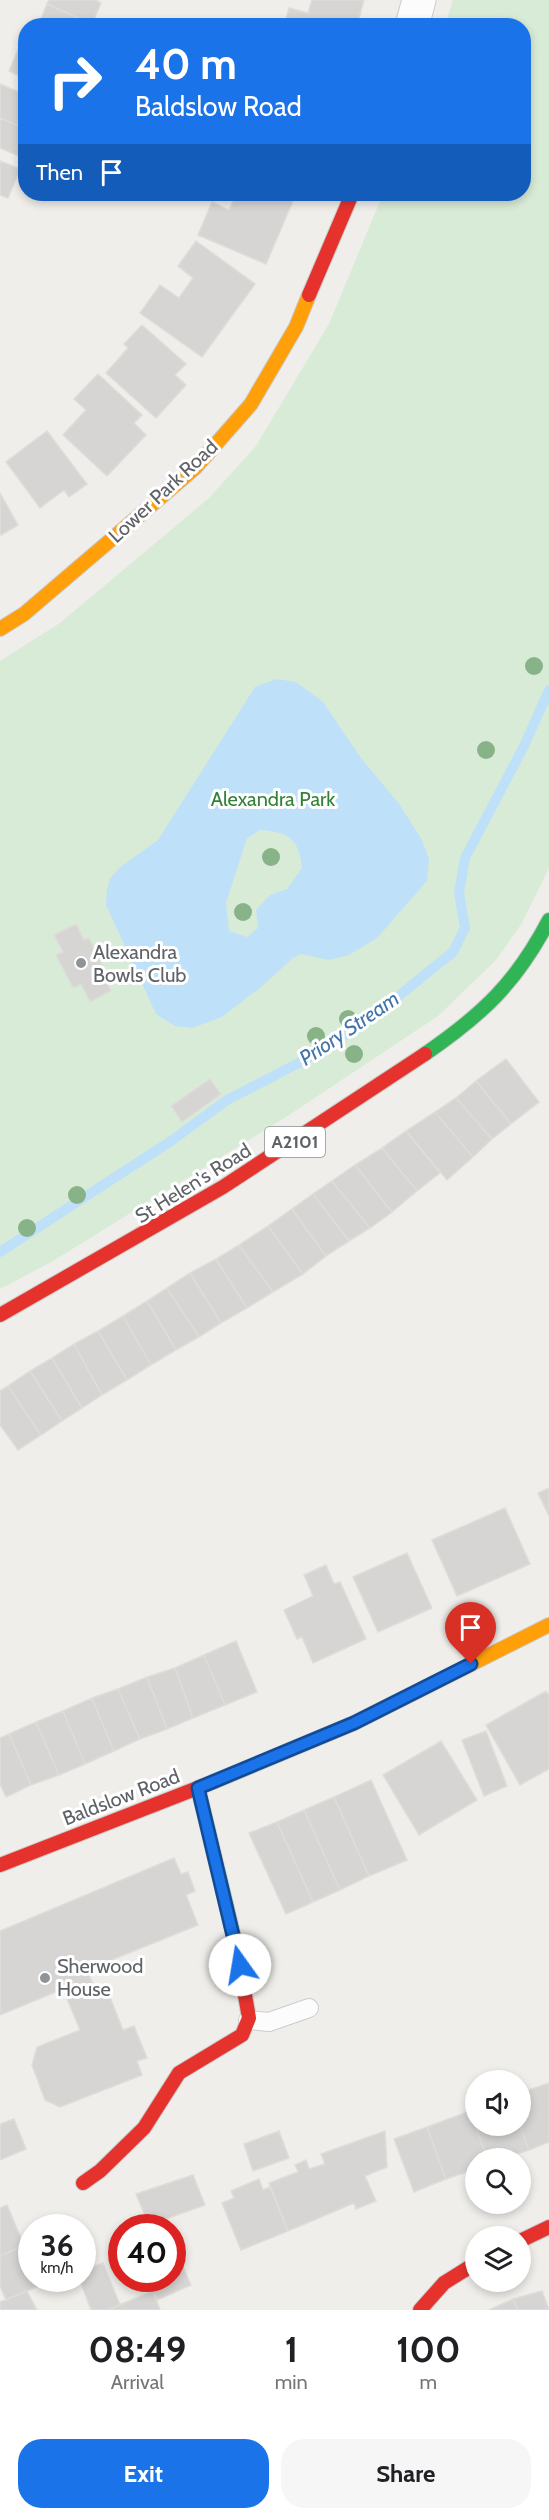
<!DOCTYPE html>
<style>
:root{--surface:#fff;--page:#f6f6f6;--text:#202124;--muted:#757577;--accent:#1a73e8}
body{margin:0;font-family:Cabin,sans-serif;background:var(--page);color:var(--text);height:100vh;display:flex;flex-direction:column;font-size:22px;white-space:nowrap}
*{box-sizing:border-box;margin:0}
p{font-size:20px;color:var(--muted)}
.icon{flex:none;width:33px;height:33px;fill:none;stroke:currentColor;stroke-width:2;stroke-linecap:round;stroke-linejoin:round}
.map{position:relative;height:2310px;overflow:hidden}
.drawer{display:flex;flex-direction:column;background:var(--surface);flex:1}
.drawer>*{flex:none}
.hud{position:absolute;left:18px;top:18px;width:513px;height:183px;border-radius:24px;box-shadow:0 3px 9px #0003;background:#1a73e8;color:#fff;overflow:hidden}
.buttons{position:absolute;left:465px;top:2070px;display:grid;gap:12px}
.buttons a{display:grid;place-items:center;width:66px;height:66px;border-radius:50%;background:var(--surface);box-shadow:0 3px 9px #0003;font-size:30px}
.speed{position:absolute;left:18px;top:2214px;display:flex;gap:12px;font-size:30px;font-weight:700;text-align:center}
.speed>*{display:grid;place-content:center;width:78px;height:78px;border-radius:50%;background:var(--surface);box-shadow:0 3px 9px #0003;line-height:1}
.speed small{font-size:15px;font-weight:400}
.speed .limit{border:9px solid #d22;background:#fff;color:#111}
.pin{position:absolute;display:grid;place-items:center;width:51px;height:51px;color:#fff;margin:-62px -26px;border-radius:50% 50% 50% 0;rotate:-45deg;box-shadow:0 0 6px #0007}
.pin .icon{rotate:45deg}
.me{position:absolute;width:66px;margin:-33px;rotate:347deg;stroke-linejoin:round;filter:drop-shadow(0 0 4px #0008)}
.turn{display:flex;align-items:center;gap:21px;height:126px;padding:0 18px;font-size:27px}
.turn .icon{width:78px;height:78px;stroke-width:2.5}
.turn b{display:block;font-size:42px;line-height:51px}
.then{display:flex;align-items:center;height:57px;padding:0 18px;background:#0003;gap:12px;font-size:22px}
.eta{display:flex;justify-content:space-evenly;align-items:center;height:102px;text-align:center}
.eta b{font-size:36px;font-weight:800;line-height:42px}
.cta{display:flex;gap:12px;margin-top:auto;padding:12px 18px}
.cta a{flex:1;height:69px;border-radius:24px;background:var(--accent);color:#fff;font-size:24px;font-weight:800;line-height:69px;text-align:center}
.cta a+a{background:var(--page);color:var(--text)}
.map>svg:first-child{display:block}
</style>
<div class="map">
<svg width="549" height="2310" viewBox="0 0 549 2310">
<rect width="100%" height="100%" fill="#efeeea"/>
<path fill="#d8ebd6" d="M453,0H549V868L522,923L496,960L438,1016L286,1117L53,1261L0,1289V661L60,623L209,498L256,446L329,324L383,194H524V26L445,25Z"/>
<path fill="#bfe0f9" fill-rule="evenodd" d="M276,679L296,682L323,702L361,758L400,805L422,840L429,859L427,881L377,938L349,955L329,960L301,954L293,958L261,987L222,1017L192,1028L175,1026L156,1014L106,905L107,890L110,879L119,868L158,840L255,687ZM260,830C289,832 299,839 302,868L287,889L270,895L256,910L258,928L247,937L229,931L226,903L247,838Z"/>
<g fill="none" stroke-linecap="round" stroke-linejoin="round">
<path stroke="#bfe0f9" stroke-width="10" d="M0,1252L171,1141L227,1100L322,1051L385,1007L453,952L465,928L459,893L465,858L524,746L549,690"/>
</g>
<path fill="#d6d5d3" stroke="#deddd9" stroke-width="1.5" d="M49,0H96L101,3L92,24L47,4Z
M312,0H364L357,26H284L289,8L308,13Z
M47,4L92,24L91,26H38Z
M18,50L26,53V79L9,71Z
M0,84L26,95V129L0,118Z
M0,118L26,129V142L19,156L0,148Z
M0,161L20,169L8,198L0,195Z
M223,194H296L266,264L198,235L212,202L229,210L234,199Z
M196,241L255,284L202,357L140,313L160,285L179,298L193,278L178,266Z
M142,325L186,364L175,375L186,385L156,418L106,373L128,348L124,344Z
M98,374L142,415L134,423L146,435L107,476L63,435L86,410L74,399Z
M47,431L87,484L69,497L64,490L40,508L6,462Z
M0,493L18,525L1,535L0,534Z
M76,924L84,940L89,938L105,971L101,973L111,991L90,1002L81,984L73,988L56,955L63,952L54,935Z
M506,1059L539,1102L511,1124L476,1081Z
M210,1079L221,1094L182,1122L171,1106Z
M476,1081L511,1124L492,1139L456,1098Z
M456,1098L492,1139L473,1157L435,1112Z
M435,1112L473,1157L447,1180L406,1131Z
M406,1131L440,1173L417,1191L382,1148Z
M382,1148L417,1191L392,1212L355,1165Z
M355,1165L392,1212L370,1228L332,1181Z
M332,1181L370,1228L349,1241L313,1194Z
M313,1194L349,1241L326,1256L292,1209Z
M292,1209L326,1256L303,1274L268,1226Z
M268,1226L303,1274L273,1292L239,1245Z
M239,1245L273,1292L247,1308L216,1259Z
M216,1259L247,1308L221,1323L190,1273Z
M190,1273L221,1323L199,1337L167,1288Z
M167,1288L199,1337L176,1350L147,1301Z
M147,1301L176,1350L151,1365L123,1316Z
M123,1316L151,1365L127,1380L98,1331Z
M98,1331L127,1380L102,1395L74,1344Z
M74,1344L102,1395L82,1408L52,1358Z
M52,1358L82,1408L62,1421L30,1371Z
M30,1371L62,1421L41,1435L8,1386Z
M8,1386L41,1435L18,1450L0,1425V1391Z
M549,1488V1516L538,1493Z
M505,1508L530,1564L457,1596L432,1540Z
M407,1553L432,1608L378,1632L353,1577Z
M326,1565L334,1584L340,1582L366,1639L313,1663L302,1637L297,1639L284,1610L313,1596L304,1575Z
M236,1641L257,1692L225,1705L204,1655Z
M204,1655L225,1705L193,1718L175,1668Z
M175,1668L193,1718L167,1729L147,1677Z
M147,1677L167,1729L140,1739L118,1689Z
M118,1689L140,1739L114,1751L92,1698Z
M546,1691L549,1695V1769L520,1785L486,1725Z
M92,1698L114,1751L85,1764L63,1711Z
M63,1711L85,1764L59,1775L36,1722Z
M36,1722L59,1775L31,1785L9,1734Z
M486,1731L507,1786L484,1796L462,1740Z
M9,1734L31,1785L6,1797L0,1784V1738Z
M441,1741L477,1800L419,1835L383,1775Z
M371,1780L407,1860L369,1876L334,1797Z
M334,1797L369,1876L340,1890L304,1810Z
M304,1810L340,1890L313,1902L277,1822Z
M277,1822L313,1902L286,1914L249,1833Z
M174,1858L181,1874L188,1872L195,1891L186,1895L198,1925L87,1970L96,1991L106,1987L123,2030L134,2026L147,2058L137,2061L142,2075L60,2107L45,2100L32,2065L37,2047L80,2030L63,1989L0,2015V1931Z
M549,2083V2142L529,2150L520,2126V2093Z
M476,2109V2126H520L529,2150L504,2158H487L470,2111Z
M470,2111L487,2158H476V2169L446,2179L427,2127Z
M14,2119L26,2149L0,2160V2124Z
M427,2127L446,2179L414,2192L394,2139Z
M279,2131L289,2158L253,2171L244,2144Z
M385,2131L387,2167L365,2176L376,2201L356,2209L354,2203L288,2231L269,2183L298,2172L295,2165L306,2160L309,2169L325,2164L321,2154Z
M193,2175L205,2205L149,2225L136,2194Z
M259,2179L263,2190L270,2187L288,2231L241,2250L222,2203L234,2198L231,2191Z
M7,2205L24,2245L0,2256V2208Z
M163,2220L167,2228H144L149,2225Z
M172,2242L191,2285L157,2300L147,2278H172Z
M24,2245L32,2262V2278H38L41,2285L6,2300L0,2286V2256Z
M103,2263L120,2305L107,2310H91L79,2278H82V2271Z
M27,2291L37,2310H0V2302Z
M153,2291L160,2310H107Z
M542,2291L549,2310H518L513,2299Z
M513,2299L518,2310H489Z"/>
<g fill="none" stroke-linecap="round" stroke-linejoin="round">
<g stroke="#cbcccc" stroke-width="20">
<path id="lane" d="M248,2020L269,2022L309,2008"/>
</g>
<g stroke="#cbcccc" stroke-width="35">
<path id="street" d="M412,26L419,0"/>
</g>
<g stroke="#cacacb" stroke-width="16">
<path id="fast" d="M425,1054C483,1014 516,983 549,920
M198,1788L237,1950"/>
</g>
<g stroke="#cacacb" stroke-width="16">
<path id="slow" d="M0,629L24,614L195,468L251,404L296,327L309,295
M213,1782L354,1723L549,1625"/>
</g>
<g stroke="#cacacb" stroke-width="16">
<path id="jam" d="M309,295L352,194
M0,1315L223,1187L425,1054
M0,1865L213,1782
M83,2183L100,2171L144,2128L179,2073L242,2035L249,2018L237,1950
M520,2241L549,2227
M420,2310L444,2283L476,2263"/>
</g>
<use href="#lane" stroke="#fdfcfc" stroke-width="18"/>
<use href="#street" stroke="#fdfcfc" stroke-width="33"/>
<use href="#fast" stroke="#30b455" stroke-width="14"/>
<use href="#slow" stroke="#ff9f0a" stroke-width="14"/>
<use href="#jam" stroke="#e5322d" stroke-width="14"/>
</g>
<g fill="#88b388">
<circle cx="534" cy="666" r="9"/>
<circle cx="486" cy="750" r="9"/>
<circle cx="271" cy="857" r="9"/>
<circle cx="243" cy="912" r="9"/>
<circle cx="348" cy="1019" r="9"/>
<circle cx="316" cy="1036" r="9"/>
<circle cx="354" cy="1054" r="9"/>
<circle cx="77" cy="1195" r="9"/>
<circle cx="27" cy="1228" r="9"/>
</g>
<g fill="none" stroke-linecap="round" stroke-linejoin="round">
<g stroke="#114b97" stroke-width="15">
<path id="route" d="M240,1965L198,1788L354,1723L471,1664"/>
</g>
<use href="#route" stroke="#1a73e8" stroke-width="10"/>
</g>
<g fill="#919496" stroke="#fff" stroke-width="2">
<circle cx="81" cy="963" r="6"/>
<circle cx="45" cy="1978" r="6"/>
</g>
<g text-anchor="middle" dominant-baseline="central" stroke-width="6" stroke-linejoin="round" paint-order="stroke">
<rect fill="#fff" stroke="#8f9295" stroke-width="1.5" x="265" y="1127" width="60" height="30" rx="4.5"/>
<g font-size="18" font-weight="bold" fill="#5f6368">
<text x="295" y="1142">A2101</text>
</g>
<g font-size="20" fill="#5f6368" stroke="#fff">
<text transform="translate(163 491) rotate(-43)">Lower Park Road</text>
<text transform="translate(193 1183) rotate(-32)">St Helen's Road</text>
<text transform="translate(121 1797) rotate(-21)">Baldslow Road</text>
</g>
<g font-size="20" fill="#348238" stroke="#fff">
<text x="273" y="799">Alexandra Park</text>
</g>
<g font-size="20" fill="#5f6368" stroke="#fff" text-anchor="start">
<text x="93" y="952">Alexandra<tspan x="93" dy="23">Bowls Club</tspan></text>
<text x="57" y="1966">Sherwood<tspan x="57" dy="23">House</tspan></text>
</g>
<g font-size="21" font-style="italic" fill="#4174aa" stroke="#fff">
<text transform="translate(349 1028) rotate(-34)">Priory Stream</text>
</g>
</g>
</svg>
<div class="buttons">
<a><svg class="icon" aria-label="sound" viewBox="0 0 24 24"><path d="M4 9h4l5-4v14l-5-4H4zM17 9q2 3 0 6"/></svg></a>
<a><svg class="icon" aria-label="search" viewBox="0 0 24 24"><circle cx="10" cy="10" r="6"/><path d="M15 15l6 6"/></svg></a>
<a><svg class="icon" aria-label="layers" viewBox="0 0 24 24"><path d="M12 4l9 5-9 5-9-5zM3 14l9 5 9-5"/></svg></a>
</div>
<div class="speed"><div>36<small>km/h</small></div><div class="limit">40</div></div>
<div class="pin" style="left:471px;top:1664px;background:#d93025"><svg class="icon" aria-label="arrive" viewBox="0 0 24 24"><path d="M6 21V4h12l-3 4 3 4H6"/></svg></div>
<svg class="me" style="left:240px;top:1965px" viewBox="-20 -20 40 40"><circle r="19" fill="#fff"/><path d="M0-13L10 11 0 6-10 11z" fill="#1a73e8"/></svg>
<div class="hud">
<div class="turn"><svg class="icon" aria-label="right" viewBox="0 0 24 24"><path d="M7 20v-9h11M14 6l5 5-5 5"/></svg><div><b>40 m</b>Baldslow Road</div></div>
<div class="then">Then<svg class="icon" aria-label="arrive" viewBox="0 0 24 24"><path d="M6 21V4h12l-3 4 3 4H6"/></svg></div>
</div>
</div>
<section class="drawer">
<div class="eta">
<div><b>08:49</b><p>Arrival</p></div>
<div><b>1</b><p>min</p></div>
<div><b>100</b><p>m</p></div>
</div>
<div class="cta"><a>Exit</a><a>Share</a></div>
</section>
